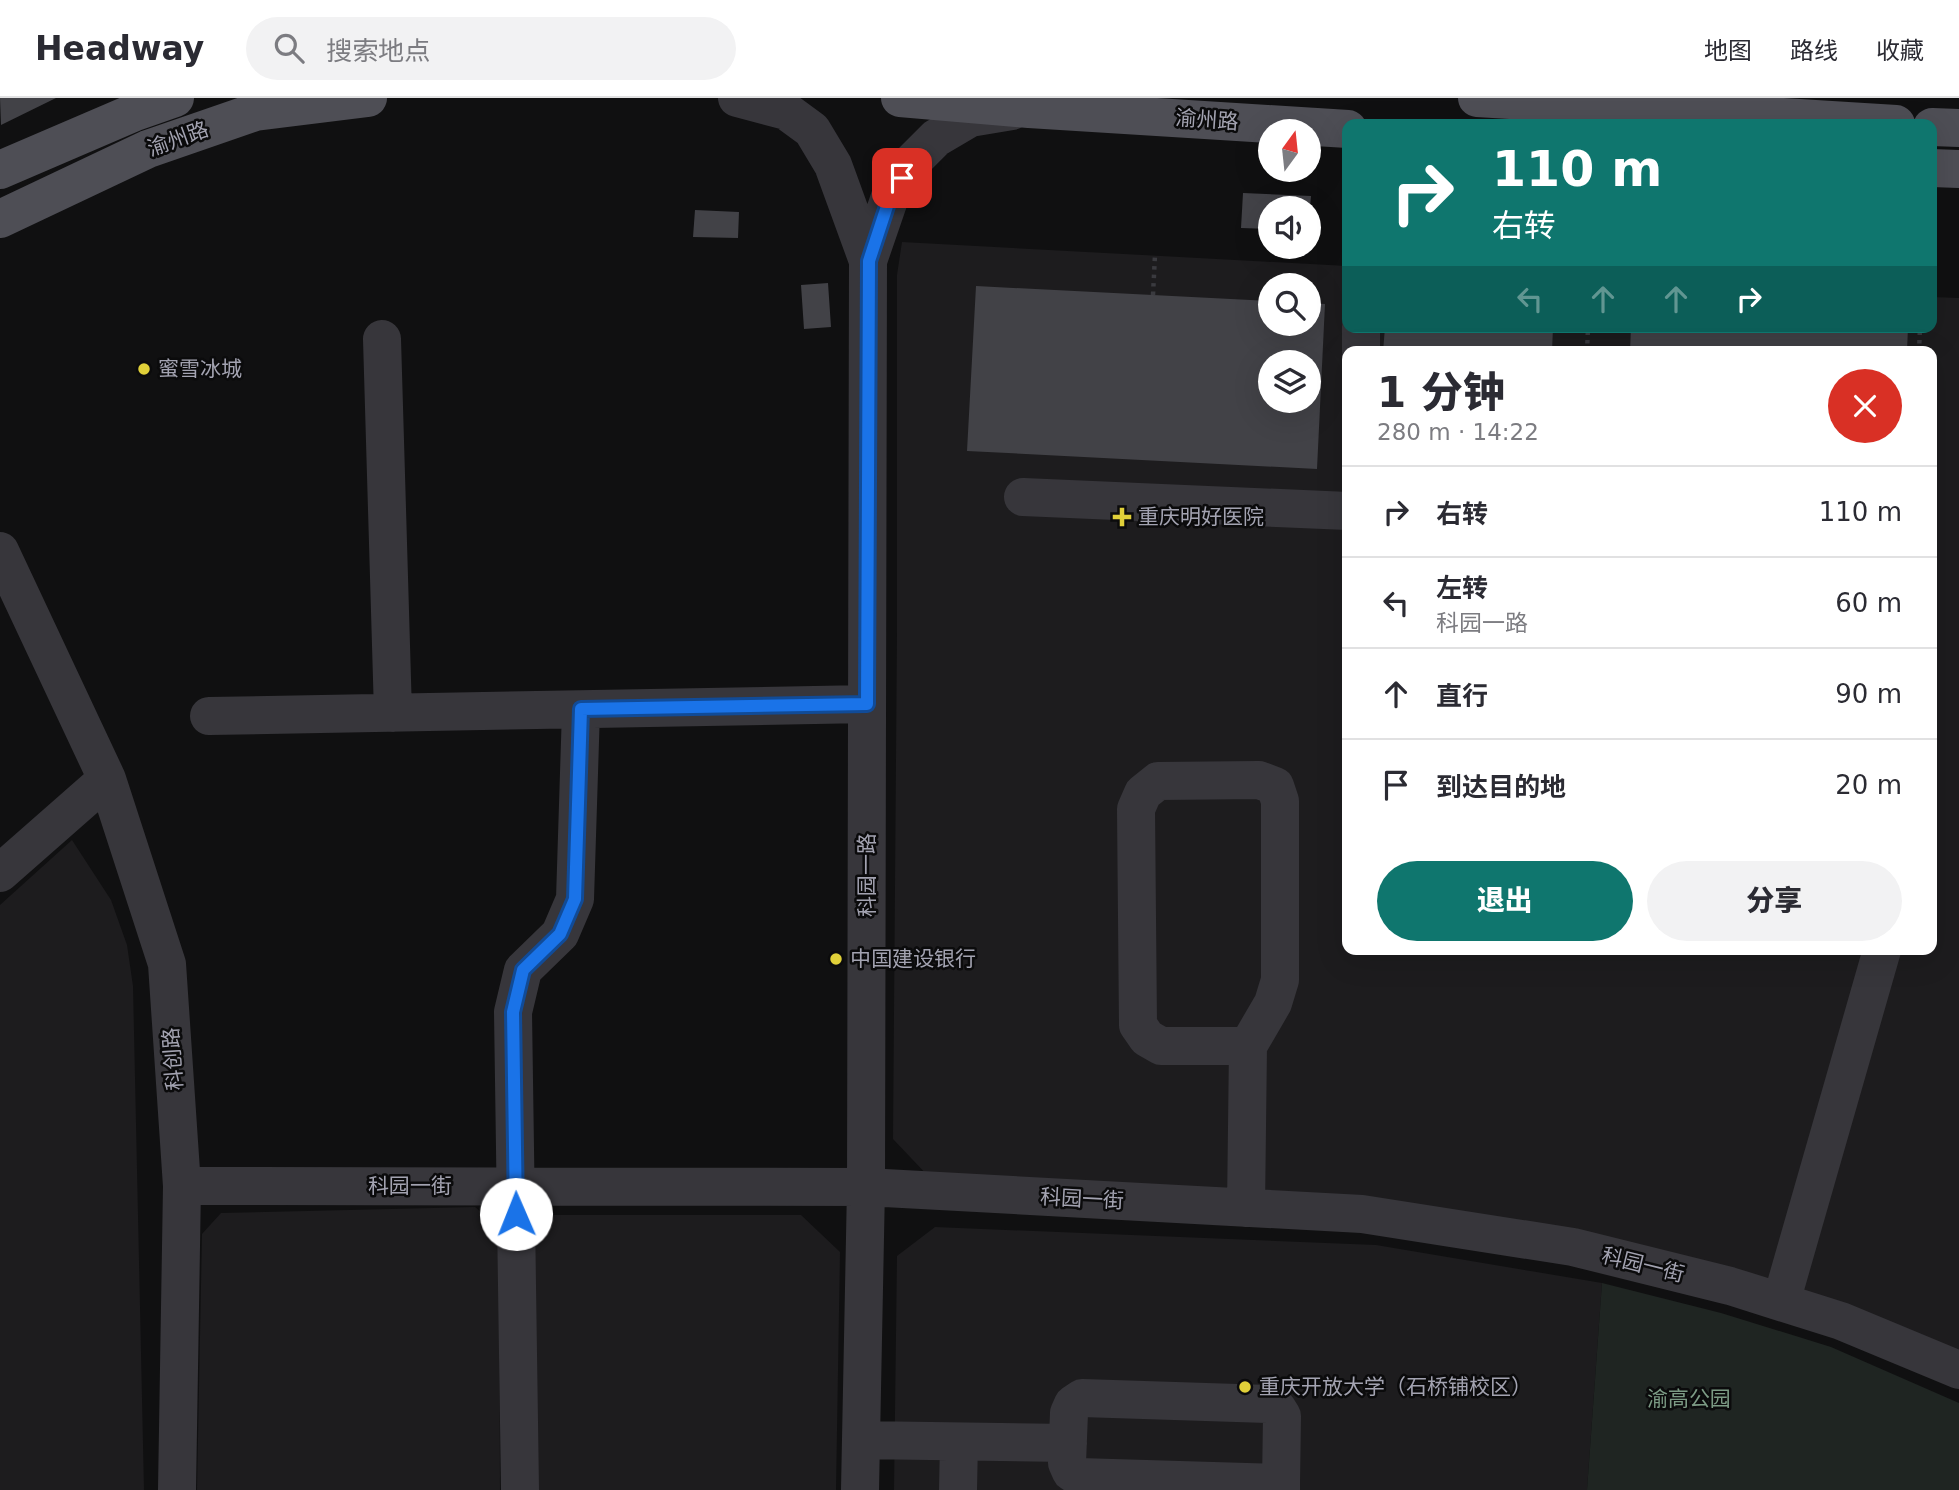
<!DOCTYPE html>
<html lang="zh">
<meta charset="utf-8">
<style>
:root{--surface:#fff;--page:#f2f2f3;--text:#2b2b33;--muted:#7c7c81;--line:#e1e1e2;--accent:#0f766e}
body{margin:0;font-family:"DejaVu Sans","Noto Sans SC",sans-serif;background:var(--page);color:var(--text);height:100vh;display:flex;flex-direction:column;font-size:26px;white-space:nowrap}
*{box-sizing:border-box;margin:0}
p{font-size:23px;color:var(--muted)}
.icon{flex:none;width:38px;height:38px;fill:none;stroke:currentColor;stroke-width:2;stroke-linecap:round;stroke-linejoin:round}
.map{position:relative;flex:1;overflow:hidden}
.drawer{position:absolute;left:1342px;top:248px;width:595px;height:609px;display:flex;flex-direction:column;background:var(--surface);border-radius:14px;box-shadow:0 7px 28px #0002}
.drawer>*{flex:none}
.hud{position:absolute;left:1342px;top:21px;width:595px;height:214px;border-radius:14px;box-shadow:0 7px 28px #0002;background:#0f766e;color:#fff;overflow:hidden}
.needle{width:46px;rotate:15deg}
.buttons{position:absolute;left:1258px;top:21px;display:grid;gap:14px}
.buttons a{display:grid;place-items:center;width:63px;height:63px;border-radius:50%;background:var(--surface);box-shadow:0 7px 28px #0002;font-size:35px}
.pin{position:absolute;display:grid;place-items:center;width:60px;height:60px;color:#fff;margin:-30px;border-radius:14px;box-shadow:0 4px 10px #0006}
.me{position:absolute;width:77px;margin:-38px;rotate:359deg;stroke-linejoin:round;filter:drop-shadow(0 0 5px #0008)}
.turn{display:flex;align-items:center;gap:24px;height:147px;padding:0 35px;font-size:32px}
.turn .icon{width:91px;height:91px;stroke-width:2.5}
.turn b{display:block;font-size:49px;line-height:60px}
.lanes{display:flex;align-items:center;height:66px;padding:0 35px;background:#0003;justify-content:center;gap:35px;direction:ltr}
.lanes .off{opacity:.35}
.round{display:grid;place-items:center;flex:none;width:74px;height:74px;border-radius:37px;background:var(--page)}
.headline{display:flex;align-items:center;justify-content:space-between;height:119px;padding:0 35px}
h1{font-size:42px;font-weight:800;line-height:52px}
.primary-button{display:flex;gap:14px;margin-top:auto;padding:14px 35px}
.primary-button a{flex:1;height:80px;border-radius:42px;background:var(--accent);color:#fff;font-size:28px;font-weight:800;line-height:80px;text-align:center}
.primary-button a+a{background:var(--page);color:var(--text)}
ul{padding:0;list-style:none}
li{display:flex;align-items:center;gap:21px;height:91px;padding:0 35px;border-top:2px solid var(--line)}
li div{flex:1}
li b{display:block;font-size:26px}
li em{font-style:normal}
header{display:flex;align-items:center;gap:42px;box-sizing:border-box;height:98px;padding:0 35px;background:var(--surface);border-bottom:2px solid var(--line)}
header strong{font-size:33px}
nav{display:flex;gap:38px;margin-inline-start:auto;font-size:24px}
.search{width:490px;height:63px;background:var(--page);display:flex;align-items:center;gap:18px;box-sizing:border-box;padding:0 24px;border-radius:38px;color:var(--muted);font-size:26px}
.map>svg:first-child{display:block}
</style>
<header>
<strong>Headway</strong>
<div class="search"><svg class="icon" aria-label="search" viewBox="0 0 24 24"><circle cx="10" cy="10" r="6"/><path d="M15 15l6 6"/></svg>搜索地点</div>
<nav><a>地图</a><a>路线</a><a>收藏</a></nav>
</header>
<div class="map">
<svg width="1959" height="1392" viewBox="0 0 1959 1392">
<rect width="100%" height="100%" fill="#101011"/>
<path fill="#1d1c1e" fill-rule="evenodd" d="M902,144L1347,168L1348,229H1932V199L1959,200V1252L1672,1158L930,1080L893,1041L897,535V177ZM1270,187H1309V226H1270ZM1348,254H1932V852H1348ZM1270,264H1309V303H1270Z
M72,742L111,802L127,847L133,888L144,1392H0V807Z
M475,1109L499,1130L500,1392H197L202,1136L221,1115Z
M546,1117H801L840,1154L836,1392H535L531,1137Z
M935,1129L1376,1147L1602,1185L1587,1392H894L897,1158Z"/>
<path fill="#1f2522" d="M1602,1185L1721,1215L1831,1249L1959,1305V1392H1587Z"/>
<path fill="#424247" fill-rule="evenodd" d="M0,0H56L1,27Z
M1243,95L1311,98L1310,110H1270V131L1241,130Z
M695,112L739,114L738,140L693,139Z
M828,185L831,229L804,231L801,187Z
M976,188L1270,203V226H1309V205L1325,206L1317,371L967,353ZM1270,264H1309V303H1270Z
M1385,229H1553L1552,254H1383Z
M1631,229H1908L1907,254H1630Z"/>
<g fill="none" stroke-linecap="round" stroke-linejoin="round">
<path stroke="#3a3a3f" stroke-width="4.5" stroke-dasharray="3.5 5" stroke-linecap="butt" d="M1153,197L1155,157
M1587,254L1588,229
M1919,254L1920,229"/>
<path stroke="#37363b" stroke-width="38" d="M737,0L786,13L812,32L833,67L868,163
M382,241L393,615
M1361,254V229
M1023,399L1348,413
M0,453L107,681
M209,618L867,606
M0,775L107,681L167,866L182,1088L177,1392
M182,1088L866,1089L1362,1116L1573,1149L1730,1188L1841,1223L1959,1272
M1246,1110L1248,948L1273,905L1280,882V703L1275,688L1259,682L1158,683L1143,695L1136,711L1138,927L1147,940L1161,948H1248
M1781,1204L1882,852
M861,1342L1068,1345
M520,1392L513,914L523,872L560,836L575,801L581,612
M860,1392L866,1089L868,163L891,96L912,64L936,40L970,20L1012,13
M958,1392L959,1344
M1281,1392V1385L1282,1318L1277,1310L1268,1306L1082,1300L1073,1306L1069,1315L1067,1365L1071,1374L1079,1379L1281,1385"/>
<path stroke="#4e4e55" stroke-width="38" d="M900,0L1029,11L1348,31
M1477,0L1896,26
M1932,29L1959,30
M1932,70L1959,71
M0,72L135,14L175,0
M0,121L148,51L255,14L368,0"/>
</g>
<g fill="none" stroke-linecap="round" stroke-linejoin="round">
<g stroke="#114b97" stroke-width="18">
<path id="route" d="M516,1116L513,914L523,872L560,836L575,801L581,611L867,606L869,163L891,96L902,80"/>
</g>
<use href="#route" stroke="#1a73e8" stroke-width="12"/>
</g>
<g fill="#e0d039" stroke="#0b0b0c" stroke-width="2.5">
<circle cx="144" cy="271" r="7"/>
<path d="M1118.5 408.5h7v7h7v7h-7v7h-7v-7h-7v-7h7z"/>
<circle cx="836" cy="861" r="7"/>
<circle cx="1245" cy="1289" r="7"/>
</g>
<g text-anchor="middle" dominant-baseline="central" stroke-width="5" stroke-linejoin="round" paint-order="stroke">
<g font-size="21" fill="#a3a3b1" stroke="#0b0b0c">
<text transform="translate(1207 22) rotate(4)">渝州路</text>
<text transform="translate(178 41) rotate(-20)">渝州路</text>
<text transform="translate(867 777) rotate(-90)">科园一路</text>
<text transform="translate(173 961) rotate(-94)">科创路</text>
<text x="410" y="1088">科园一街</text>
<text transform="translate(1082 1101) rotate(3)">科园一街</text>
<text transform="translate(1643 1167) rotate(14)">科园一街</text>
</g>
<g font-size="21" fill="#a3a3b1" stroke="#0b0b0c" text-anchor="start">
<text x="158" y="271">蜜雪冰城</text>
<text x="1138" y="419">重庆明好医院</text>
<text x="850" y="861">中国建设银行</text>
<text x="1259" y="1289">重庆开放大学（石桥铺校区）</text>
</g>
<g font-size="21" fill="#7b9a84" stroke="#0b0b0c">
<text x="1689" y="1301">渝高公园</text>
</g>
</g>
</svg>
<div class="buttons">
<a><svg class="needle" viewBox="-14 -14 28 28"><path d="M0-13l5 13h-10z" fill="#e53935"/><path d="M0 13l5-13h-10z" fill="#7c7c81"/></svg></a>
<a><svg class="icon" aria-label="sound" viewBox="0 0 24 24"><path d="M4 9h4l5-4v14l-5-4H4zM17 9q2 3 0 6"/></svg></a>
<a><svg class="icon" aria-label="search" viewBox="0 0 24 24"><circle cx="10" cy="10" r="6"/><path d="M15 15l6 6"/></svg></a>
<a><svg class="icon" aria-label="layers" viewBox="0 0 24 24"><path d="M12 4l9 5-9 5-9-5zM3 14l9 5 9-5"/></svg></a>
</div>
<div class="pin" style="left:902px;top:80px;background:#d93025"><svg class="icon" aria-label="arrive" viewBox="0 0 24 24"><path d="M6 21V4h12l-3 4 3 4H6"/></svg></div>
<svg class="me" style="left:516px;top:1116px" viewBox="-20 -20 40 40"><circle r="19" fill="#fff"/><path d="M0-13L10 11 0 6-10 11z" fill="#1a73e8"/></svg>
<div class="hud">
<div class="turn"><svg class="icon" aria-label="right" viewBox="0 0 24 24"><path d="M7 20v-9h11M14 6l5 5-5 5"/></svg><div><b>110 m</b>右转</div></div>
<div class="lanes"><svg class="icon off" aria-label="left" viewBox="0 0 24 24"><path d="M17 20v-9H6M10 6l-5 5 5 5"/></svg><svg class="icon off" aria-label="ahead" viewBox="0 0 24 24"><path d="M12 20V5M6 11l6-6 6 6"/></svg><svg class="icon off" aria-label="ahead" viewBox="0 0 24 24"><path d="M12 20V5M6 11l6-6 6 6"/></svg><svg class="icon" aria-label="right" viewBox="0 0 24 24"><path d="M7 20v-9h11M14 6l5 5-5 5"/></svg></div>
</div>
<section class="drawer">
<div class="headline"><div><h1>1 分钟</h1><p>280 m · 14:22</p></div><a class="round" style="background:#d93025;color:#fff"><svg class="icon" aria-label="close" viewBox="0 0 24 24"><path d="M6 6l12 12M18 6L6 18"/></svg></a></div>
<ul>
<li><svg class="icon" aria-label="right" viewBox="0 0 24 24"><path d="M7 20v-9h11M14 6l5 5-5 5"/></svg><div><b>右转</b></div><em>110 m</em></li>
<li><svg class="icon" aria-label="left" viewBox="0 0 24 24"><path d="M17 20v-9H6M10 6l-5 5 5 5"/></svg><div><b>左转</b><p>科园一路</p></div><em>60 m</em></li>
<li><svg class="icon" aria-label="ahead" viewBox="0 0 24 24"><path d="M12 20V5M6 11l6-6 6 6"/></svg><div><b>直行</b></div><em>90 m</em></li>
<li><svg class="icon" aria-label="arrive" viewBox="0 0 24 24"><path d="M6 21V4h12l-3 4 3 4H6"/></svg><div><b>到达目的地</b></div><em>20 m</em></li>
</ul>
<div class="primary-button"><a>退出</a><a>分享</a></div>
</section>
</div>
